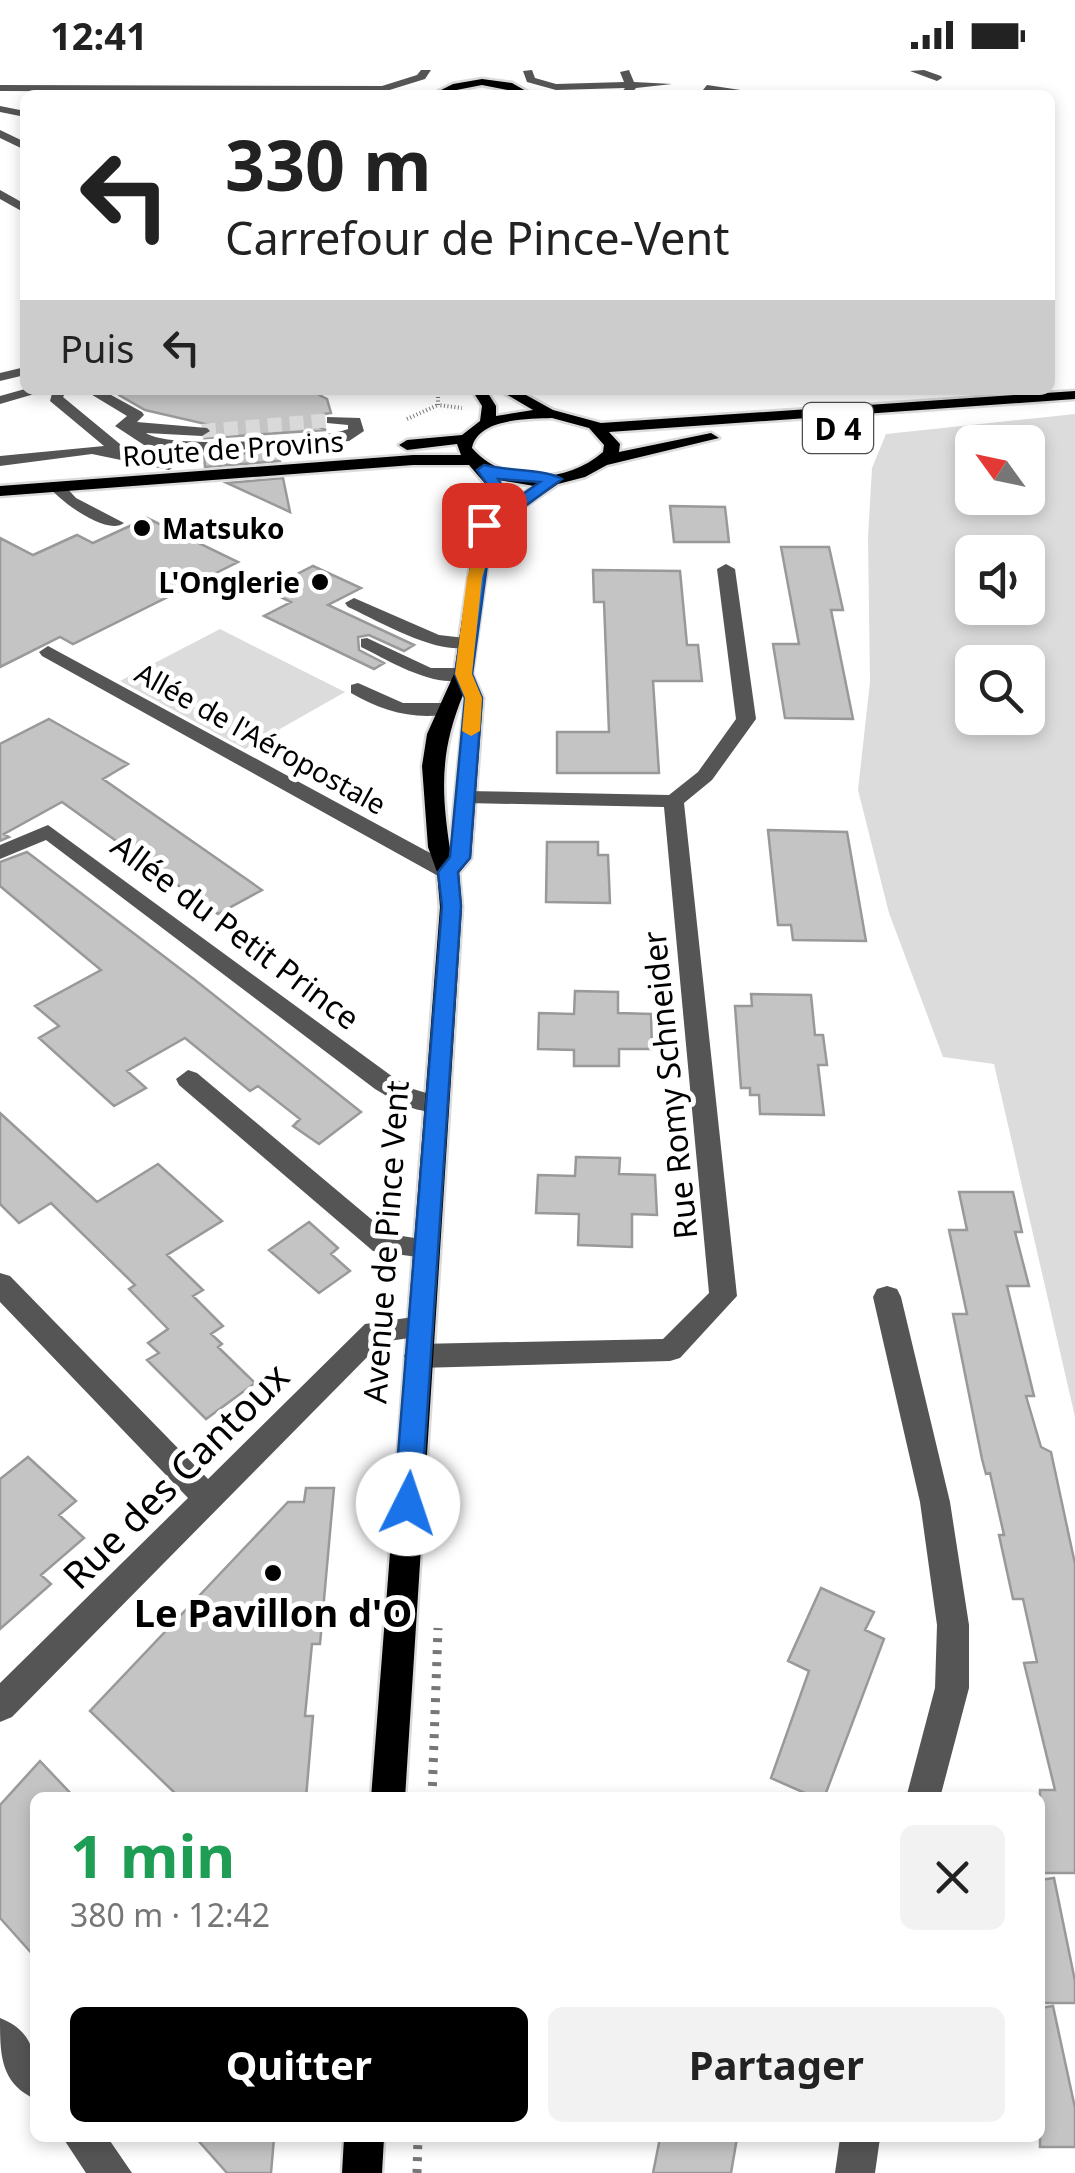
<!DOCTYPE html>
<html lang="fr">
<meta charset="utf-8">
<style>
:root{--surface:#fff;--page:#f2f2f2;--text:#222;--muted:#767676;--accent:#000}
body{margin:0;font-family:"Noto Sans",sans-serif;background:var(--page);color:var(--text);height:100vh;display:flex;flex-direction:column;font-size:38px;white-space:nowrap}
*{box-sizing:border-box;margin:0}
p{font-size:32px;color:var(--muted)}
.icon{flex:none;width:55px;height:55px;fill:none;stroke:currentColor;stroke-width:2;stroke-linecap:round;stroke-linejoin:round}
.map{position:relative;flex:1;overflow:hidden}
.side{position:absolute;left:30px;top:1722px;width:1015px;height:350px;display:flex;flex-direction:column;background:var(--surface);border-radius:15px;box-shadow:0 5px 15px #0003}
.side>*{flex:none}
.top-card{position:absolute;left:20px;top:20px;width:1035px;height:305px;border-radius:15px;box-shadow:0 5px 15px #0003;background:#fff;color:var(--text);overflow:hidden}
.needle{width:65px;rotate:303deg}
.tools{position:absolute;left:955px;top:355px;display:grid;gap:20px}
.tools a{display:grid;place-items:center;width:90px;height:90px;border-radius:15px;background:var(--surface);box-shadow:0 5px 15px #0003;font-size:50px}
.pin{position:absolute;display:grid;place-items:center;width:85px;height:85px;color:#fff;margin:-42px;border-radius:20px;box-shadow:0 5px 15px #0006}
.me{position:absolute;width:110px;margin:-55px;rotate:4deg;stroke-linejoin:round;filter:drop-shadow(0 0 8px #0008)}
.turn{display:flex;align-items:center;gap:35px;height:210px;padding:0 40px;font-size:45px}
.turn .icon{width:130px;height:130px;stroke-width:2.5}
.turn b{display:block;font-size:70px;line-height:85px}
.then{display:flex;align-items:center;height:95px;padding:0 40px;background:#0003;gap:20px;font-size:38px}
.round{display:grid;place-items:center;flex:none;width:105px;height:105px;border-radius:15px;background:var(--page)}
.summary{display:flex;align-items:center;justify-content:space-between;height:170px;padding:0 40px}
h1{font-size:60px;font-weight:700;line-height:75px;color:#1e9e55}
.cta{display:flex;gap:20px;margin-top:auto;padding:20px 40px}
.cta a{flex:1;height:115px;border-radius:15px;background:var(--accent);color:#fff;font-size:40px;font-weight:700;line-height:115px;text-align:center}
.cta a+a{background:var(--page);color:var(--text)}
.status{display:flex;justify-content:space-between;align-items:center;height:70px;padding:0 50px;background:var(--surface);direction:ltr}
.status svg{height:28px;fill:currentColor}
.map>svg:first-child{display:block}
</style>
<div class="status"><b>12:41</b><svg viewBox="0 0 49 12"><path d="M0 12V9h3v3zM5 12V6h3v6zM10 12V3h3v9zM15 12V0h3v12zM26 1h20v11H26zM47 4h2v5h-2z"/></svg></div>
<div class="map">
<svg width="1075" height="2103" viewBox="0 0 1075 2103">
<rect width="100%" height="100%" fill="#fff"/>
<path fill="#dcdcdc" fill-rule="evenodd" d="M1075,344V1347L994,994L943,987L889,843L858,720L870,612L868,467L872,398L886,364ZM972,372H1028V428H972ZM972,482H1028V538H972ZM972,592H1028V648H972Z
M220,559L345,622L245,679L120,611Z"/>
<path fill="#c4c4c4" stroke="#999" stroke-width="2.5" d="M119,320H310L327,329L331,343L324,344L323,354L317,356L326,360L206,368L214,361L210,355L145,340L119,325Z
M278,381L280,391L205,397L204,386Z
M283,408L290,442L227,413Z
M670,436L725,437L729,472H674Z
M147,448L238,492L73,574L60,567L0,597V468L33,485L77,465L93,473Z
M781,477H829L843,540H831L853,649L785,648L773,574H799Z
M313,496L361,518L328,535L414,575L404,581L369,565L358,567L359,580L384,593L374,599L264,546L291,532L266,520Z
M593,500L680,501L687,575H698L702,611H653L659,703H557V662H609L604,532H594Z
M49,649L128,694L103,709L262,820L218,844L62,732L4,764L9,767L0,771V674Z
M768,760L847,762L866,871L793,870L791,855H778Z
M547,772H598V785H608L610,833L546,832Z
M27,782L195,910L361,1042L319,1074L293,1056L300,1049L258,1016L250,1021L185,968L127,1001L146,1018L114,1036L39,968L59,956L35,936L101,900L0,816V792Z
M575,921L618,922V943L651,944L652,979H619V996H574V980L538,979L539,943L574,944Z
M751,924L811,925L815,965H823L827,995H818L824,1045L760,1044L759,1025H750V1018H741L735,936H752Z
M0,1043L97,1132L158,1094L222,1151L167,1185L203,1220L193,1226L223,1256L211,1264L222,1274L218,1277L255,1313L206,1349L147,1290L159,1283L148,1273L168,1259L129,1219L135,1215L51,1133L19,1153L0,1134Z
M576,1087L620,1088L619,1104L655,1105L657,1145L632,1144V1177L578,1175L579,1144L536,1143L538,1105L575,1106Z
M959,1122H1013L1022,1162H1015L1029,1216H1007L1034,1326H1026L1041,1377L1051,1382L1075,1494V1803H1040V1720H1055L1024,1593L1037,1592L1023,1529H1013L999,1465H1004L990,1403L986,1404L982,1389L953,1244H967L949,1160H967Z
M309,1152L338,1178L331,1184L350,1201L319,1223L269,1180Z
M28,1387L76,1431L59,1445L84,1468L41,1505L51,1514L0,1559V1409Z
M306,1418H334L320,1574H312L305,1646H313L306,1728H180L90,1641L288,1432H304Z
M821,1518L874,1542L865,1560L884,1569L824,1728H816L771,1708L809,1601L788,1591Z
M40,1691L75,1728H35V1887L0,1848V1735Z
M1054,1808L1075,1911V1933H1040V1810Z
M1053,1936L1075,2038V2077H1040V1938Z
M196,2068H274L271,2103H227Z
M660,2068H737L731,2103H653Z"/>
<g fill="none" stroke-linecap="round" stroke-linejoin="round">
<path stroke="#d9d9d9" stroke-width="14" stroke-dasharray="14 8" stroke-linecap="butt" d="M202,361L332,350"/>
<g stroke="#dbdbdb" stroke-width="5">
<path id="major" d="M482,9L512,13L533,25L482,15L431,25L453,14Z
M472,320H486L496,336V346L533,340L499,320H517L553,340L601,353L1075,321V329L609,362L620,374L619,382L711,363L719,368L607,395L585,407L558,414L524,437L489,482L472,604L483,628L471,788L459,803L462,837L405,1728H371L440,837L437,802L428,777L422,696L427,664L454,604L476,455L488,417L469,395H413L0,426V416L413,385H461L457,374L407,380L399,375L407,370L462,365L480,351L482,336ZM552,348L589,358L604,375L603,382C567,414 505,416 472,378C478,348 528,349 552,348ZM499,410L534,416L512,431L492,458L504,417ZM463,625L465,628L450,779C441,720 440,681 463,625Z
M344,2068H384L382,2103H342Z"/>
</g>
<path stroke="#777" stroke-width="4" stroke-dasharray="1 2.5" stroke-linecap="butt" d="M438,320V335L462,338
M407,349L438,335"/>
<path stroke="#777" stroke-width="9" stroke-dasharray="4 8" stroke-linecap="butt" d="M432,1728L438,1558
M417,2103L418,2068"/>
<path fill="#555" fill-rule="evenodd" d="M421,0H431L425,9L383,22L0,21V15L382,16L417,5Z
M532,0L535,8L556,14L624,12L620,2L629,0L634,12L672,14L636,18L630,25H619L625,18L556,20L527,12L523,1Z
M924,0L941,6L942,8L937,11L910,1Z
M707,15L754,22L759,25L703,20Z
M0,36L25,41V47L0,42Z
M0,60L25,72V80L0,68Z
M0,120L25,134V143L0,129Z
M25,297V305L0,311V303Z
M25,319L48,320L0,334V326Z
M53,320H67L63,327L126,379L177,395L169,400L92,384L0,396V386L104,376L50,331Z
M84,320H102L142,342L144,345L137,352L207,358L210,361L202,366L146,363C170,380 319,370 348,359V355L327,353V347L360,348L364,361L349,371L188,384L144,375L115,356L127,346Z
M51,414H63L76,428L124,453C107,466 61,432 49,417Z
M726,494L735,499L756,649L712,710L684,733L737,1226L680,1288L670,1291L418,1298L408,1294L404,1286L408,1278L418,1274L663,1269L709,1223L664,737L466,733L456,727L466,721L669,725L698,702L736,649L717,499Z
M354,528L439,565L465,568L474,573C449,593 375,549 348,537L345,533Z
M367,568L431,598H463L472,604C445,626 388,590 361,577V569Z
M48,576L456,797L459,802L448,809L440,807L42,586L39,582Z
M358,613L403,633H447L457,639L454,643C417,651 383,642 351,623V615Z
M48,755L393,1007L413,1019L443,1028L446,1034L443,1040C421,1047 393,1030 375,1019L46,770L0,789V775Z
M188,1000L197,1003L389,1164L434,1171L438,1178L434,1185L425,1188L373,1181L179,1015L176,1009Z
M0,1203L10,1206L208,1409L365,1254L420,1246L430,1249L434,1257L430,1265L382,1272L12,1647L0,1652V1613L188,1428L0,1232Z
M887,1216L897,1219L901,1227L950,1432L969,1555V1618L940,1728H906L935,1618L937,1555L920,1432L873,1227L877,1219Z
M0,1948C40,1964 35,1993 35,2029C0,2013 0,1984 0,1948Z
M63,2068H108L132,2103H86Z
M840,2068H880L875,2103H835Z"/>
<use href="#major" fill="#000" fill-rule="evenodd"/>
</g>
<path fill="#1a73e8" stroke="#114b97" stroke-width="2.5" d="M484,395C507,401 546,399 562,409L524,437L488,487L472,604L482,628L470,788L458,802L461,836L421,1434L417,1442L408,1446L398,1442L394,1434L442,836L438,802L450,787L465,628L455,604L473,487L513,431L540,412L498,409L503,417L491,455L478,458L489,417L477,400Z"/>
<path fill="#f59e0b" d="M511,433L524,436L488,487L482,508L472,604L482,628L480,661L471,666L462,661L465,628L455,604L467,508L473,487Z"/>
<g fill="#000" stroke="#fff" stroke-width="4">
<circle cx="142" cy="458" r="10"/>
<circle cx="320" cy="512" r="10"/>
<circle cx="273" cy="1503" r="10"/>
</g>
<g text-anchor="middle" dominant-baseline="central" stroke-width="10" stroke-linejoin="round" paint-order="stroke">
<g font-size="28" fill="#000" stroke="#fff">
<text transform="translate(233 378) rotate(-4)">Route de Provins</text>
<text transform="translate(261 668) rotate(29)">Allée de l'Aéropostale</text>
</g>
<g font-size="28" font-weight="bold" fill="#000" stroke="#fff" text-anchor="start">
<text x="162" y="458">Matsuko</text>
<text x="300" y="512" text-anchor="end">L'Onglerie</text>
</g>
<rect fill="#fff" stroke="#4c4c4c" stroke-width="2.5" x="803" y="333" width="70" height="50" rx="8"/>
<g font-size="30" font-weight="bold" fill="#000">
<text x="838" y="358">D 4</text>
</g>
<g font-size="32" fill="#000" stroke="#fff">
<text transform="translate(236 861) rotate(37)">Allée du Petit Prince</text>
<text transform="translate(669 1015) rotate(-96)">Rue Romy Schneider</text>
<text transform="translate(385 1172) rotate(-86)">Avenue de Pince Vent</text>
</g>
<g font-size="38" fill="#000" stroke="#fff">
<text transform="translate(175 1405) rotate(-45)">Rue des Cantoux</text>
</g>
<g font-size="38" font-weight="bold" fill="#000" stroke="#fff">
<text x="273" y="1542">Le Pavillon d'O</text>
</g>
</g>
</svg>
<div class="tools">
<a><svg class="needle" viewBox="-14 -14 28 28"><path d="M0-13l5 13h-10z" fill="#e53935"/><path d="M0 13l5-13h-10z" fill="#767676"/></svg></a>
<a><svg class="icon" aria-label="sound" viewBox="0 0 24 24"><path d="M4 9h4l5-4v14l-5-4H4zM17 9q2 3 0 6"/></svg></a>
<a><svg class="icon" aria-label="search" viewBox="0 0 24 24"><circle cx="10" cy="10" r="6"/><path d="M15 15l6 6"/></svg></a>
</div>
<div class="pin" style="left:484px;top:455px;background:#d93025"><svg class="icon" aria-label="arrive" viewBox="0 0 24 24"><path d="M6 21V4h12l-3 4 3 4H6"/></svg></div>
<svg class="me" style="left:408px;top:1434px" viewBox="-20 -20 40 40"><circle r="19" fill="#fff"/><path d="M0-13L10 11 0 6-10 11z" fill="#1a73e8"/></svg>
<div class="top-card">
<div class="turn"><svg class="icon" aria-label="left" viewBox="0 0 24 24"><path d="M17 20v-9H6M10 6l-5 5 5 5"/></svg><div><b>330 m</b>Carrefour de Pince-Vent</div></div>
<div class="then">Puis<svg class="icon" aria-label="left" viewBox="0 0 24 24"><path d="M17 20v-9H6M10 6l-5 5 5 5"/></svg></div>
</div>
<section class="side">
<div class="summary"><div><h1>1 min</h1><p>380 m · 12:42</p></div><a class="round"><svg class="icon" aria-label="close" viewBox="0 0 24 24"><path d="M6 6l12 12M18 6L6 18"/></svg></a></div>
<div class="cta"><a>Quitter</a><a>Partager</a></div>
</section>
</div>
